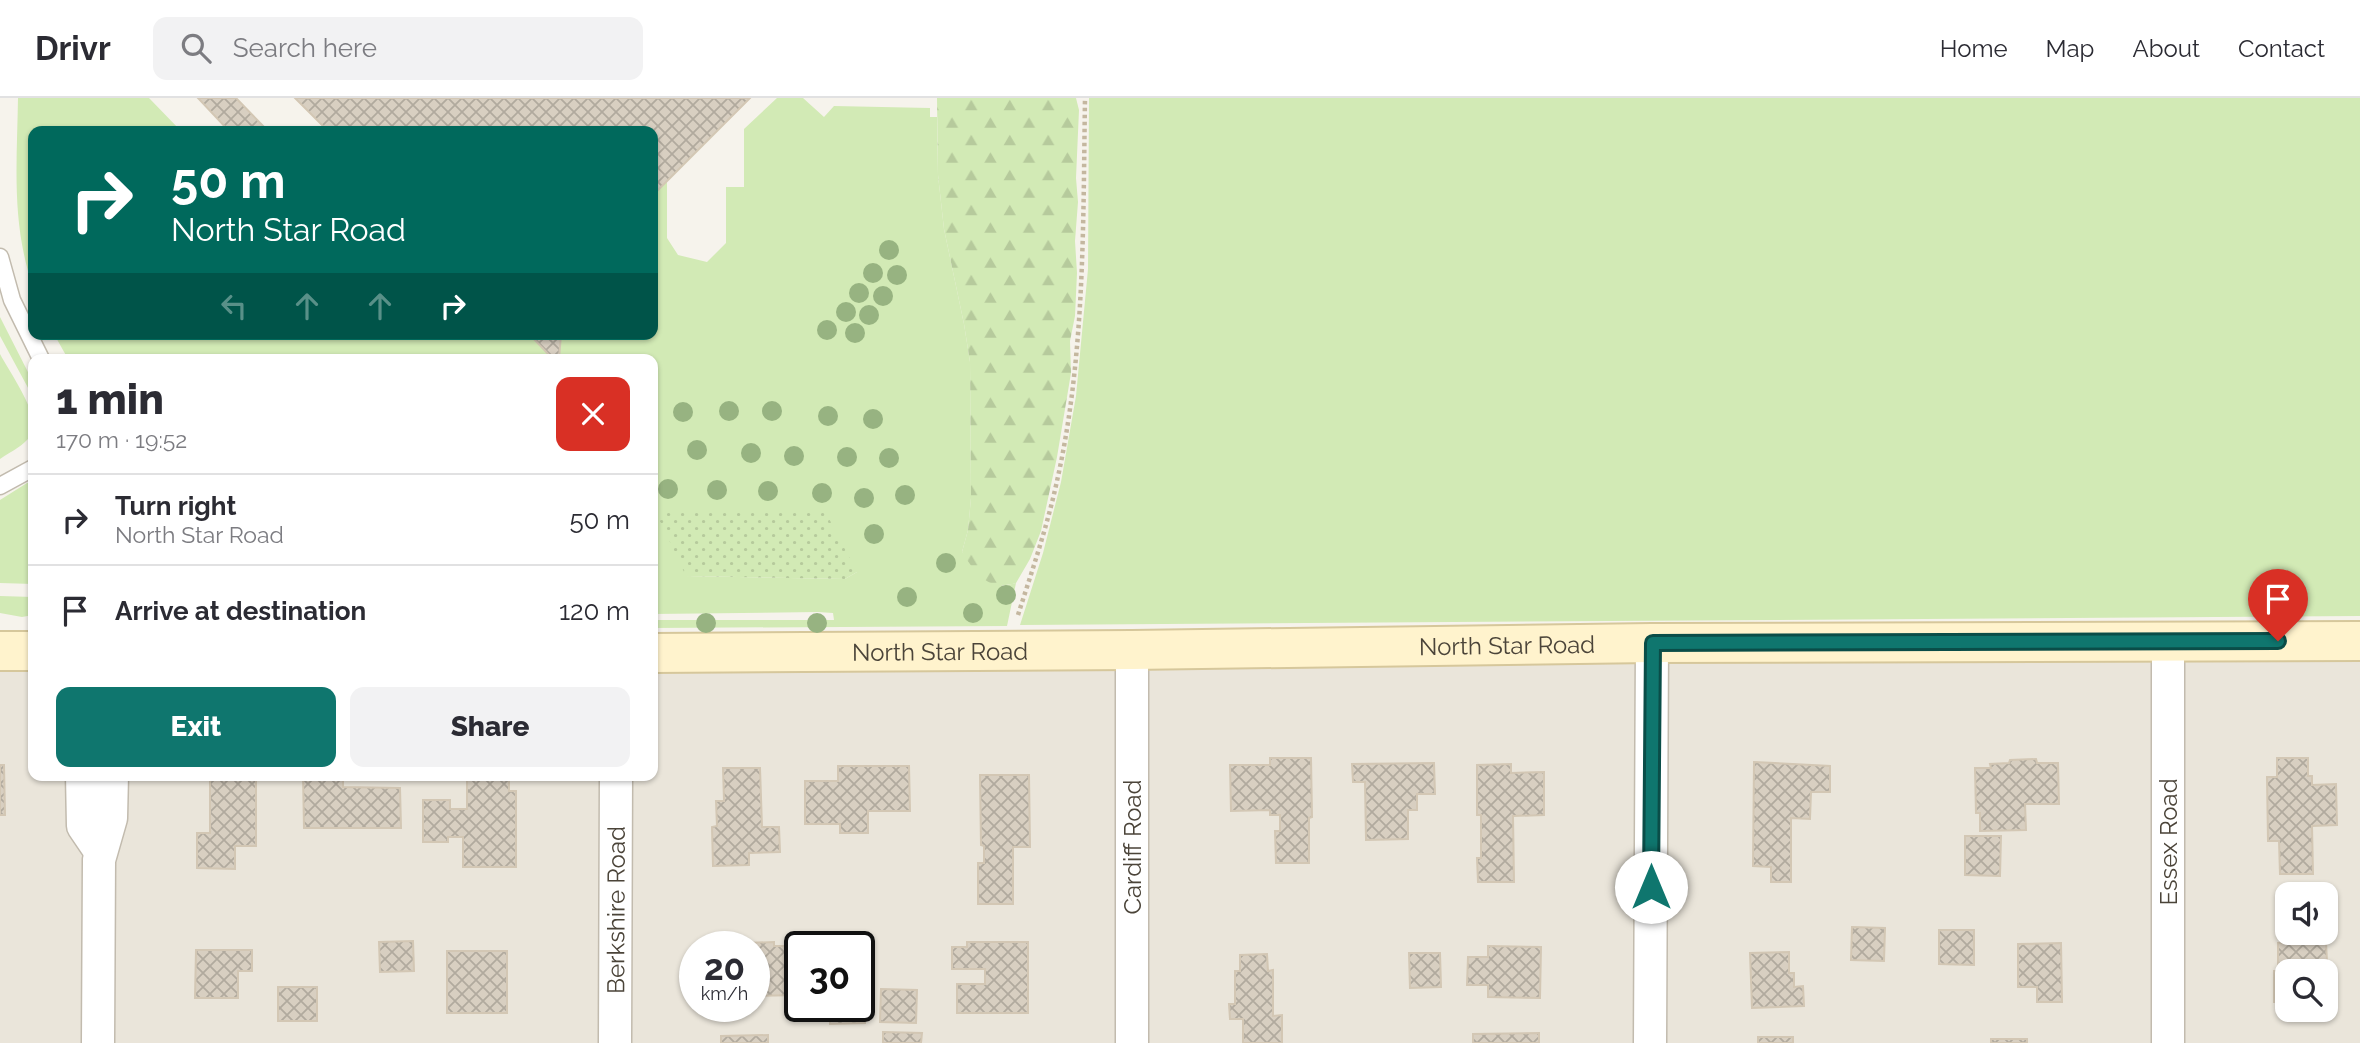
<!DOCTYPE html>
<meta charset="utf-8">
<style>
:root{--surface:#fff;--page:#f2f2f3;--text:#2b2b33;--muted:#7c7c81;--line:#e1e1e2;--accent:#0f766e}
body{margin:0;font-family:Raleway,sans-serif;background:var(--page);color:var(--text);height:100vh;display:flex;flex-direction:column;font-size:26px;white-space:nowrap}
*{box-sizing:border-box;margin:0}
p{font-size:23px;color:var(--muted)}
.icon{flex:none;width:38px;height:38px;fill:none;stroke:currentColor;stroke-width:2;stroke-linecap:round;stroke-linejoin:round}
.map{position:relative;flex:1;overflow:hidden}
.drawer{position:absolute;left:28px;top:256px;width:630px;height:427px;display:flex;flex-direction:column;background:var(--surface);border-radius:14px;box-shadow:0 2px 5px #0004}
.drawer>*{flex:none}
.guide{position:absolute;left:28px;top:28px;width:630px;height:214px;border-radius:14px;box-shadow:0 2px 5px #0004;background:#00695c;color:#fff;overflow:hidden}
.tools{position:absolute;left:2275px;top:784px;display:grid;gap:14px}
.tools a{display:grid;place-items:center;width:63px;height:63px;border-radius:14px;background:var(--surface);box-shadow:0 2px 5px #0004;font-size:35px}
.speed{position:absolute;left:679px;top:833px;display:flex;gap:14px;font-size:35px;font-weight:700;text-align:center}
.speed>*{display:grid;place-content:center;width:91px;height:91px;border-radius:50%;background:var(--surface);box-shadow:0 2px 5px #0004;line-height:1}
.speed small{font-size:18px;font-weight:400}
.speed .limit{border:4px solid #111;border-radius:10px;background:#fff;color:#111}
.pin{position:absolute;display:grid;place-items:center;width:60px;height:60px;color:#fff;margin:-72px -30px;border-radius:50% 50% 50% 0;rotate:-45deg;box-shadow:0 0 7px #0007}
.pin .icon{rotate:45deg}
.me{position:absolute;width:77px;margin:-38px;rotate:0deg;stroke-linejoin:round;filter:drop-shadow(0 0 5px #0008)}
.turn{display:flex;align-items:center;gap:24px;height:147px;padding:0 28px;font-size:32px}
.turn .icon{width:91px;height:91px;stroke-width:2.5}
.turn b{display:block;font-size:49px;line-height:60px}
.lanes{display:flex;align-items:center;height:66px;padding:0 28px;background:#0003;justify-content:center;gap:35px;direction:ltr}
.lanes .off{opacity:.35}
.round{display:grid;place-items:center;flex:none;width:74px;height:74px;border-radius:14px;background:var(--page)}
.head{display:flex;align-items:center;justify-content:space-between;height:119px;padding:0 28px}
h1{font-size:42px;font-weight:800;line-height:52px}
.primary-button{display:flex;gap:14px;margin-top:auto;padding:14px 28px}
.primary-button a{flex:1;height:80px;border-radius:14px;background:var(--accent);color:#fff;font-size:28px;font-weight:800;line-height:80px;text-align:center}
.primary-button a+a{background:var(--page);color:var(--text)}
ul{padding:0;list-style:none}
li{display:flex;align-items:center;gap:21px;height:91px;padding:0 28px;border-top:2px solid var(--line)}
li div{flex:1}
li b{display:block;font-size:26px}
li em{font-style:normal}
header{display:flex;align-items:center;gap:42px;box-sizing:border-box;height:98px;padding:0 35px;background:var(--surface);border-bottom:2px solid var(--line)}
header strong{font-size:33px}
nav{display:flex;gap:38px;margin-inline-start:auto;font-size:24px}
.search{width:490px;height:63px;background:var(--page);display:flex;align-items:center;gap:18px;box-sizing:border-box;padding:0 24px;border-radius:14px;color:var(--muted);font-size:26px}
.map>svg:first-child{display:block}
</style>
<header>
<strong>Drivr</strong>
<div class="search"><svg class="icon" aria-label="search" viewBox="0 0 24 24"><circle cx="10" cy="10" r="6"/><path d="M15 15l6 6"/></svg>Search here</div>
<nav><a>Home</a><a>Map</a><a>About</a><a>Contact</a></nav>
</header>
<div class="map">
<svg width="2360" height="945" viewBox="0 0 2360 945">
<defs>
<pattern id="forest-firs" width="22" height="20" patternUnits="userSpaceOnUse" patternTransform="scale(1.75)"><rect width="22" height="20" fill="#d2eab5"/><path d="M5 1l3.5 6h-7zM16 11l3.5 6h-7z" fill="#b6ca9c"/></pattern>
<pattern id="park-dots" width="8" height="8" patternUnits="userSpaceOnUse" patternTransform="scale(1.75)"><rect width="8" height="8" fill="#d2eab5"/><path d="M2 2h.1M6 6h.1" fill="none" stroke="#b6ca9c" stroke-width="1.8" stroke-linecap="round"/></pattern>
<pattern id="building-cross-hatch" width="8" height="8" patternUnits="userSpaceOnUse" patternTransform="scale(1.75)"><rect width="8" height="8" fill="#d8cfc1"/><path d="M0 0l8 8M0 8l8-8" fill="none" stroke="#b1aa9e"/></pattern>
</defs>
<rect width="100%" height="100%" fill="#f6f3ec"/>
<path fill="#eae5da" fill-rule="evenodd" d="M2360,543V945H0V553H33V677H653V555ZM2287,796H2326V835H2287ZM695,849H754V908H695ZM800,849H859V908H800ZM2287,873H2326V912H2287Z"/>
<path fill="#d2eab5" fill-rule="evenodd" d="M18,0H149L181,33H33V189C11,125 17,66 18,0Z
M777,0H803L824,19L834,8L930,10V19H937L938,77L944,131L964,226L970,264L971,400L968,432L962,454L1003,488L1016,485L1007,528L653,530V522H834L833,515L818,514L653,516V261H559L561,236H653V97L667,83V140L678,157L707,164L726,145V89H744V31ZM857,474L845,481L686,478Z
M1089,0H2360V518L1020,527L1043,455L1061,384L1076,298L1088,171Z
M0,219L33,284V299L0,238Z
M54,236H529L553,261H68Z
M0,256C9,273 38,314 33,332C30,345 10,354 0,361Z
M33,384V486L0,485V402L27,385Z
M0,498L33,499V517L22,519L0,515Z"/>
<path fill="url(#forest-firs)" d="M937,0H1076L1079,12L1076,80L1078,104L1075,143L1077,175L1075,218L1070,243L1071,275L1057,359L1041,433L1030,461L1016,485C987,493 976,476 962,454L968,432L971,400L970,264L964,226L944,131L938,77Z"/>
<path fill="url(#park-dots)" d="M668,411L825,413L857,474L845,481L686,478L658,419Z"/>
<path fill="url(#building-cross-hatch)" stroke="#d3c7b4" stroke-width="2" d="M198,0H236L268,33H229Z
M295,0H750L653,97V33H328Z
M529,236H561L559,261H553Z
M1270,660H1311L1312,719L1309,720V765H1276L1275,733H1280V717H1270V712L1231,713L1230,667H1270Z
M2277,660H2308V678H2312V687L2336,686L2337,727L2312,728L2313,776H2280L2279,743H2268L2267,679H2277Z
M2036,661L2037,665H2058L2059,706H2025L2026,732L1980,733V715H1976L1975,670H1991L1990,666L2009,665L2010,662Z
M1754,664L1830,668V694H1811L1810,721L1791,720V784H1771V769L1753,768Z
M1434,665L1435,696H1417V712H1408V741L1366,742L1365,684H1353L1352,666Z
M1511,666V675L1544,674V717L1513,718L1514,784H1478L1477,760H1481V717H1477V667Z
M0,667H4L5,717H0Z
M838,668H909L910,713H868V735H840V726H805V683H838Z
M723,670H760L762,729H779L780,754L749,755V767L713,768L712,729L717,728L716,703H724Z
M210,677H256V748H235V771L197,770V735H210Z
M303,677H343V689L400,690L401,730H304Z
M467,677H509V693H516V769H463V739H448V744H423V702H450V711H467Z
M980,677H1029L1030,749H1013V806H978V765H984V748L981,747Z
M1965,738H2001L2000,778L1965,777Z
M1852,829L1885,830L1884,863L1851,862Z
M1939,832H1974V867L1939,866Z
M413,843L414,873L380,874L379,844Z
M774,844V848H798L800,897L754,898V849H718V846Z
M967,844H1028V915H957V886H985V871H952V849H967Z
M2326,844L2329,903H2326V873H2287V904H2274V873H2278V845Z
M2061,845L2062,904H2037V889H2018V846Z
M1488,848L1541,849L1540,900L1488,899V887H1467L1468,859H1488Z
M196,852H252V873H238V900H195Z
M447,853H507V915H447Z
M1789,854V875H1794V889L1803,888L1804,908L1752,910L1750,855Z
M1409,855H1440L1441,889L1410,890Z
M1267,856L1268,873L1273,872V918L1282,917V945H1243V921H1230L1229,906H1235V873H1240V857Z
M278,889H317V923H278Z
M859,889H865V925L830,926V908H859Z
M881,891L917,892L916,925L880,924Z
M883,934L922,935L921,945H883Z
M1539,935V945H1473V936Z
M768,937V945H721V938Z
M1758,939H1793V945H1758Z
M1991,941H2027V945H1991Z"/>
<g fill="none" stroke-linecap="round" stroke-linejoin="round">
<g stroke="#c2bbae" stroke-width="19">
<path id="lane" d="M0,159L12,202L41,261
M0,388L33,370"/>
</g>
<g stroke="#c2bbae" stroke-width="35">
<g id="street">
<path d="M82,677L83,728L100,753"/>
<path d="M98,945L99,762L111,720L112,677"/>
<path id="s1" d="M615,945L616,677"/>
<path d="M1132,945V552"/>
<path d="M1650,945L1652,545"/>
<path d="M2168,945V544"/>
</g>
</g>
<g stroke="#d6c79b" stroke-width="42">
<g id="secondary">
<path d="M0,553H33"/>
<path id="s2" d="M653,555L1132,552L1652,545L2360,543"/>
</g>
</g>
<path stroke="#c4b79f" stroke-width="4.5" stroke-dasharray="3.5 3.5" stroke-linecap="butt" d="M1018,517C1032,473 1047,429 1057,383C1085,258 1083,128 1085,0"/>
<use href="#lane" stroke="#fff" stroke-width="16"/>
<use href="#street" stroke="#fff" stroke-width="32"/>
<use href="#secondary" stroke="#fff3cd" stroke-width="38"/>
</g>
<g fill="#97b381">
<circle cx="889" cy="152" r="10"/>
<circle cx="873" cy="175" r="10"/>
<circle cx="897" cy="177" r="10"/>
<circle cx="859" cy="195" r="10"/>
<circle cx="883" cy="198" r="10"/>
<circle cx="846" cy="214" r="10"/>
<circle cx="869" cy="217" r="10"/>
<circle cx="827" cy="232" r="10"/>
<circle cx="855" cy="235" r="10"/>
<circle cx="729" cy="313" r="10"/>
<circle cx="772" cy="313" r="10"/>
<circle cx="683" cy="314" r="10"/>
<circle cx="828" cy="318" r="10"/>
<circle cx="873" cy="321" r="10"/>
<circle cx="697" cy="352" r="10"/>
<circle cx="751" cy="355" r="10"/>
<circle cx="794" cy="358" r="10"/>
<circle cx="847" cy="359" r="10"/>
<circle cx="889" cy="360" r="10"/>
<circle cx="668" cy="391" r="10"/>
<circle cx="717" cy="392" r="10"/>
<circle cx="768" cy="393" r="10"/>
<circle cx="822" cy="395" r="10"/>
<circle cx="905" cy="397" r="10"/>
<circle cx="864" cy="400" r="10"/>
<circle cx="874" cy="436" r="10"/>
<circle cx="946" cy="465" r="10"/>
<circle cx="1006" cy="497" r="10"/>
<circle cx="907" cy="499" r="10"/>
<circle cx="973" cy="515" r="10"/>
<circle cx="706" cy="525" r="10"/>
<circle cx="817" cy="525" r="10"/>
</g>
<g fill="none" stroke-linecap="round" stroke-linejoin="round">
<g stroke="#0a4d48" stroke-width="18">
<path id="route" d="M1651,789L1653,545L2278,543"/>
</g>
<use href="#route" stroke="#0f766e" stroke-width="12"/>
</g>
<g text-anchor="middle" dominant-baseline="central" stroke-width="6" stroke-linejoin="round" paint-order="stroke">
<g font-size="24" fill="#4b4439" stroke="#fff">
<text stroke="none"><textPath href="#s2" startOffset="854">North Star Road</textPath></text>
<text stroke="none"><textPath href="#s2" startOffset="287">North Star Road</textPath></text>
<text transform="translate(2168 744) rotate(-90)">Essex Road</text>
<text transform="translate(1132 749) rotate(-90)">Cardiff Road</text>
<text stroke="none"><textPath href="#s1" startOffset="133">Berkshire Road</textPath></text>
</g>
</g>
</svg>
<div class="tools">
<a><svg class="icon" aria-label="sound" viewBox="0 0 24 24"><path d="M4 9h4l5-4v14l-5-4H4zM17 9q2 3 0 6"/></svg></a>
<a><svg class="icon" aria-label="search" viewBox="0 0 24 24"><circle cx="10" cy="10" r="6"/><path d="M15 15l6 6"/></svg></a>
</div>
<div class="speed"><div>20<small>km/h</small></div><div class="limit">30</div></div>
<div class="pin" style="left:2278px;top:543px;background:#d93025"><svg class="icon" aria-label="arrive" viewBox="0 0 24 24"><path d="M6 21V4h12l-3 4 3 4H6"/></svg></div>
<svg class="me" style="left:1651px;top:789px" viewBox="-20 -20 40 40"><circle r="19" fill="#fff"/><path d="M0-13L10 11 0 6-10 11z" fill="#0f766e"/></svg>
<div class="guide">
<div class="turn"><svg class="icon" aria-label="right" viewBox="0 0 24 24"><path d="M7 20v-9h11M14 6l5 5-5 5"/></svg><div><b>50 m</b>North Star Road</div></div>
<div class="lanes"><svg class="icon off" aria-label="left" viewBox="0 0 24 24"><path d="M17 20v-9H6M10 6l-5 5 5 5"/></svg><svg class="icon off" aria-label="ahead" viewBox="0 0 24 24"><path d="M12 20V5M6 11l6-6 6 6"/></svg><svg class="icon off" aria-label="ahead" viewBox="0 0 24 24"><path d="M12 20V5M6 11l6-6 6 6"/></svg><svg class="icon" aria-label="right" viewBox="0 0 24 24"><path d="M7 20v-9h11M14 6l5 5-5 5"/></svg></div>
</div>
<section class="drawer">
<div class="head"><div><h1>1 min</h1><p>170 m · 19:52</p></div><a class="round" style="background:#d93025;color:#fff"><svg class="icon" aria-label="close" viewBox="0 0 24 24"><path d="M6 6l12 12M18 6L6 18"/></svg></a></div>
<ul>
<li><svg class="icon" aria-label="right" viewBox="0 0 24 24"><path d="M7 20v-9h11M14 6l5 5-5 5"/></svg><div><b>Turn right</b><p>North Star Road</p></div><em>50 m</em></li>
<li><svg class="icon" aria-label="arrive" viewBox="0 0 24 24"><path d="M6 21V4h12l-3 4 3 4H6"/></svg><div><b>Arrive at destination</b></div><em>120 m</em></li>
</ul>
<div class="primary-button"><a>Exit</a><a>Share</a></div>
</section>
</div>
